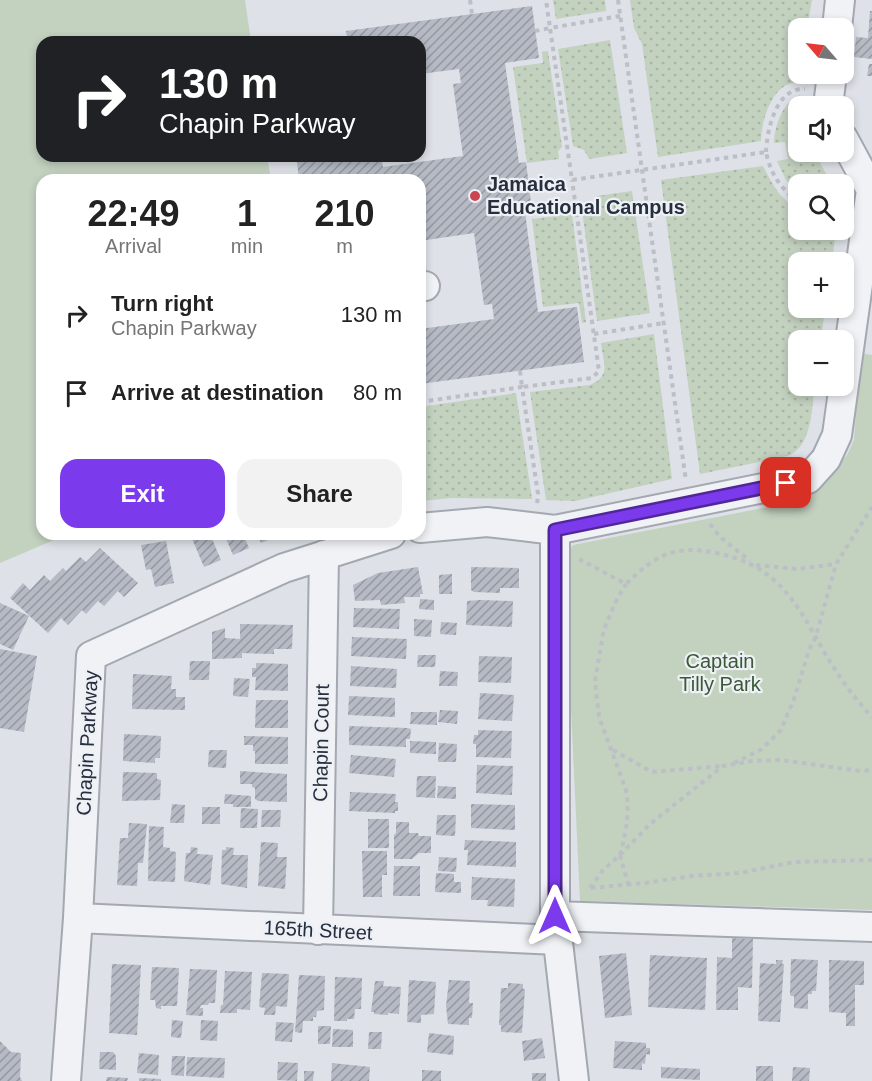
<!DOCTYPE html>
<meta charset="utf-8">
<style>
:root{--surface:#fff;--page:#f2f2f2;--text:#222;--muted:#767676;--accent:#7c3aed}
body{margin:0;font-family:Helvetica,sans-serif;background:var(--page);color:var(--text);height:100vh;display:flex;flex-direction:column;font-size:22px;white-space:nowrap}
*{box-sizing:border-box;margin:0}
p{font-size:20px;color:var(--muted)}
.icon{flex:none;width:33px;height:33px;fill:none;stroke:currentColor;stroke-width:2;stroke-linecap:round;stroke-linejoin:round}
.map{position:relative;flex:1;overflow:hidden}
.side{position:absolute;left:36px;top:174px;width:390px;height:366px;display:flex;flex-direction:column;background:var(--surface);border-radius:18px;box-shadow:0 3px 9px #0003}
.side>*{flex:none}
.hud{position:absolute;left:36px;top:36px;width:390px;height:126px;border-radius:18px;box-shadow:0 3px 9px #0003;background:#202124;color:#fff;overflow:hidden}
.needle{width:39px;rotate:298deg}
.fabs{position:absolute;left:788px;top:18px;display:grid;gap:12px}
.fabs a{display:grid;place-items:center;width:66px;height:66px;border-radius:12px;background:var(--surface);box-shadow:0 3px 9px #0003;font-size:30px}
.pin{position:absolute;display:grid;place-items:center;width:51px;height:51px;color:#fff;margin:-26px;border-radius:12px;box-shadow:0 3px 9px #0006}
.me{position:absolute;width:66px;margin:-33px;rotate:0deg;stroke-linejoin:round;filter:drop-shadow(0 0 4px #0008)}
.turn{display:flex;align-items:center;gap:21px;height:126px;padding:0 24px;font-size:27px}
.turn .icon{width:78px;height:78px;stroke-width:2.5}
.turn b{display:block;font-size:42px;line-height:51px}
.eta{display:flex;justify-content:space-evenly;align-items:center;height:102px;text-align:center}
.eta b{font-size:36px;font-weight:700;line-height:42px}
.button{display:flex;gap:12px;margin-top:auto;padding:12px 24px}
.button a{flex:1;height:69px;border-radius:18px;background:var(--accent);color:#fff;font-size:24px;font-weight:700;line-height:69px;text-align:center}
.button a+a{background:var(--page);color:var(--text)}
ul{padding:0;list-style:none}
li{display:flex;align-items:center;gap:18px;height:78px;padding:0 24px}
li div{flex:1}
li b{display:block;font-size:22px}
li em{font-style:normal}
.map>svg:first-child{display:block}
</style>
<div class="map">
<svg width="872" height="1081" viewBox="0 0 872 1081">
<defs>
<pattern id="grass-dots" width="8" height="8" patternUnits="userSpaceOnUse" patternTransform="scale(1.5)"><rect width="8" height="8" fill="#c3d1bf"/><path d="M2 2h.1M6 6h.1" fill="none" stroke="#a8b4a5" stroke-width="1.8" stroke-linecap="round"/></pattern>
<pattern id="building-hatch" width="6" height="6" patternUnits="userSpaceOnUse" patternTransform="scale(1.5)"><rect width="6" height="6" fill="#b5bac4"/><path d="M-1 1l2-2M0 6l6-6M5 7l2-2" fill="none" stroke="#9398a1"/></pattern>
</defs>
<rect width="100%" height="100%" fill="#dee1e7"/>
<path fill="url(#grass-dots)" d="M553,0H605L606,11L556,19Z
M630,0H812L807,28H798V74H801L799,83C773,80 761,121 761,141L658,157L642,44L634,28Z
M610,40L627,153L589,159L584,150L573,146L558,49Z
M548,51L562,147L558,151L559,159L527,163L513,67L543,63L542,52Z
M800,95L801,106H798V152H814L832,184H798V193L786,180L777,161L788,159L785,142L774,143C775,125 782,103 800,95Z
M763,166C772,184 780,199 798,209V230H836L832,262H798V308H825L821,340H798V386H815C811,409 813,445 788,456L700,474L661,180Z
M632,191L650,313L597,321L582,210L592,205L597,196Z
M572,214L586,322L582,323L579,303L543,307L532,219Z
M654,334L672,479L575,501L546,500L530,392L590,385C612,376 603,362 601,343Z
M516,393L532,499L452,498L420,501V407Z"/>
<path fill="#c3d1bf" d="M0,0H245L251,42H42V156H267L271,180H42V534H68L0,563Z
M860,353L872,355V910L580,901L564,558L573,545L789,503L811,492L833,472L847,455L854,440Z"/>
<path fill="url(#building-hatch)" d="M532,6L539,58L505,63L519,163L526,162L532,211L525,212L538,312L577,307L584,362L420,384V329L494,319L492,304L484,305L474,233L420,241V180H299L297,162L342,156H381L383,167L463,156L453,84L461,83L459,69L420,74V42H348L346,31Z
M870,11H872V59L854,57L856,37L868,38Z
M869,64H872V76H867Z
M112,534H126L114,539Z
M190,534H210L221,560L204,567Z
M224,534H243L249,548L233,555Z
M257,534H277L278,536L261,543Z
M166,541L174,583L155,587L151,569L146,570L141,545Z
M100,548L138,583L124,597L118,591L104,606L98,601L86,614L82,610L68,625L61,618L48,633L10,598L23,583L30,590L44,575L50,581L63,568L66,571L80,557L86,562Z
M418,567L423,594H420V597H404L405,603L381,605L380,600L355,601L353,585L378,573Z
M471,567L519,568V588H500V593L474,592L471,590Z
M452,574V594H439V575Z
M420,599L434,600V610L419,609Z
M480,600L513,601L512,627L466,625L467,601Z
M0,603L29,616L13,650L0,644Z
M354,608L400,609L399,629L353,627Z
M414,619L432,620L431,637L414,636Z
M441,622L457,623L456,635L440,634Z
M240,624L293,625L292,649H274V654L242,653V658L212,659V632L225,628V638L240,639Z
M352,637L407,639L406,659L351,656Z
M0,649L37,656L24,732L0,728Z
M418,655H436L435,667H417Z
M479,656L512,657L511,683L478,682Z
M190,661H210L209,680H189Z
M256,663L288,664V691L255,690L256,677H252V668H256Z
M351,666L397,669L396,688L350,686Z
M440,671L458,672L457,686H439Z
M133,674L172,676L171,689H176V697H185V710L132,709Z
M234,678L250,679L248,697L233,696Z
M480,693L514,695L512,721L478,719Z
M349,696L395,698V717L348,715Z
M256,700H288V728H255Z
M440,710L458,711L457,724L438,722Z
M411,712H437V725L410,724Z
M349,726L407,728L411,729L410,739H406V747L349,745Z
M478,730L512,731L511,758L476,757V744H473L474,735H478Z
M124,734L161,736L160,758H155V763L123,761Z
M244,736L288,737V764H255V751H253V745H244Z
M410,741L436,742V754L410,753Z
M439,743L457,744L456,762H438Z
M209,750H227L226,768L208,767Z
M351,755L396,759L394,777L349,773Z
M477,765L513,766L512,795L476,793Z
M240,771L287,774V802L258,801L255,799V788L252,787V784H240Z
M123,772L157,773V779L161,780L160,800L122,801Z
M417,776H436L435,798L416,797Z
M438,786L456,787V799L437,798Z
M350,792L396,794L395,802H398V811H395V813L349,811Z
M225,794L251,796V807H233V804H224Z
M172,804L185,805L184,823H170Z
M471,804L515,805V830L471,828Z
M202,807H220V824H202Z
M241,808L258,809L257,828H240Z
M262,810H281L280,827H261Z
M437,815H456L455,836L436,835Z
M368,819H389V848H368Z
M396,822H409V833H418L419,836H431V853H419L412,859H394V835L396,833Z
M129,823L147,824L143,863H138L137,886L117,885L120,838H128Z
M149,826L164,827L163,847L170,848V851L176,852L175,882L148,881Z
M465,840L516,842V867L467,865L468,850H464Z
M261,842L278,843L277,857H287L285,889L258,886Z
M191,847L198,848L197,854L213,855L210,885L184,881L186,853H190Z
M226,847L234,848L233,855H248L247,888L221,884L222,850H226Z
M362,851H387V875H382V897H363Z
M439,857L457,858L456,872L438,871Z
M394,866H420V896H393Z
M436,873L454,874V882H461V893L435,892Z
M472,877L515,879L514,907L487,906L488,900H471Z
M732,938L753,939L752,988L738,987V1010H716L717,957L732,958Z
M626,953L632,1015L605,1018L599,956Z
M650,955L707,958L705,1010L648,1007Z
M791,959L818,960L816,991H812V994H808V1009L794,1008V996H791L790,994Z
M776,960H783L782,964H784L780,1022L758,1021L760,963L776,964Z
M829,960L864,961V985H855V1026H846V1013L829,1012Z
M112,964L141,965L137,1035L109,1033Z
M152,967L179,968L177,1006H161V1009L156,1008L155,1000H150Z
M190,969L217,970L215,1003H209L208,1005H201L200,1008H203V1016L186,1015Z
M225,971L252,972L250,1010L237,1009V1013H220L221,1005H223Z
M262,973L289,974L287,1007L276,1006L275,1015H264L265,1008L259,1007Z
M299,975L325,976L324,1010L317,1011L316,1017H313V1021H303L302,1033L295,1032Z
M335,977L362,978L361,1009H355L354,1019H347V1021H334Z
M409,980L436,982L434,1014L421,1015V1023L407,1022Z
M449,980L470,981L469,1003H473L472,1018H469V1025L448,1024L446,1006Z
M375,981H384L383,986L401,987L399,1014L388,1013V1015L374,1014V1012H371Z
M508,983L523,984V989H525L522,1033L501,1032V1025H499L501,988H508Z
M172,1020L183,1021L181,1038L171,1037Z
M201,1020L218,1021L217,1041L200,1040Z
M276,1022L294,1023L292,1042L275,1041Z
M318,1026H331L330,1044H318Z
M333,1029L353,1030V1047H332Z
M369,1032H382L381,1049H368Z
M429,1033L454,1036L453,1055L427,1052Z
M542,1038L545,1058L524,1061L522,1041Z
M0,1041L11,1052L21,1053L20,1077L22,1081H0Z
M615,1041L646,1043V1048H650V1055L646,1054L645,1064L642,1063V1070L613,1068Z
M100,1052H113L116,1056V1070L99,1069Z
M139,1053L159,1055L158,1075L137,1073Z
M172,1056H185L184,1076L171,1075Z
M187,1057L225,1058L224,1078L186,1076Z
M278,1062L298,1063L297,1081L277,1080Z
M332,1063L370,1067L369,1081H331Z
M756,1066H773V1081H756Z
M661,1067L700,1069V1080L661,1078Z
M793,1067L810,1068L809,1081H792Z
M422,1070L441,1071V1081H422Z
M304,1071H314L313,1081H304Z
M532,1073H546V1081H532Z
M107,1077L128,1078L127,1081H106Z
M139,1078L161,1079V1081H139Z"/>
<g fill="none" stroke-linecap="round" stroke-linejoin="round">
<g stroke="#a3a8b1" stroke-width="32">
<path id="minor" d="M837,28L840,0
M828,106L832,74
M420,287L425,286
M420,528L487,522L555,530L808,479L826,459L837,435L871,190L843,138
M555,530V916L574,1081
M555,916L872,927
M78,918L558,940
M318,930L324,555
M66,1081L78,918L91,656L284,568L391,534"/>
</g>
<path stroke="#bcbfc6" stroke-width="4" stroke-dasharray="4.5 4.5" stroke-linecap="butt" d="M470,0L472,14
M618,0L686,481
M620,16L550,28L572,180L766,152C770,173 781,189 798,202
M535,31L550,28L546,0
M766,152C767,130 776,87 805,89
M594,334L664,323
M520,371L522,387L592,378L599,371L572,180
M420,402L522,387L538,494L537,505
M710,524L720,537L750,561
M579,559L626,584C654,556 675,544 716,553C776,565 795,600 823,650C837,674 853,697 872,717
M756,565L797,569L836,564
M613,750L652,772L722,766
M734,763L762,749L781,730L794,699L809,650L816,636L836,564L872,507
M620,855L650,824L723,766L752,761L781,760L860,771L872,770
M620,855C626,832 630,813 626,790L599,717L595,681L604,629L615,603L626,584
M590,888L603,870L620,855L628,884
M591,888L645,883L692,876L740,873L794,862L872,860"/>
<use href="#minor" stroke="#f0f2f6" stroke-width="28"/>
</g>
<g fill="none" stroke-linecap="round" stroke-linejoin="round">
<g stroke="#51269a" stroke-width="15">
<path id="route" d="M555,916V530L786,483"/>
</g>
<use href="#route" stroke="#7c3aed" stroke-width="10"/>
</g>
<circle fill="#cb4453" stroke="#edf0f5" stroke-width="2" cx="475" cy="196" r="6"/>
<g text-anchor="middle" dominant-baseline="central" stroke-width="4.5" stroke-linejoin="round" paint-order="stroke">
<g font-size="20" font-weight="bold" fill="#272f3e" stroke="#edf0f5" text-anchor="start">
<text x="487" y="184">Jamaica<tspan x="487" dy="23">Educational Campus</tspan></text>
</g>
<g font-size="20" fill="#3a5935" stroke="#edf0f5">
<text x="720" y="661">Captain<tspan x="720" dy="23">Tilly Park</tspan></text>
</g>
<g font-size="20" fill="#272f3e" stroke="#edf0f5">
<text transform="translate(87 743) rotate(-87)">Chapin Parkway</text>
<text transform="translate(321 743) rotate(-89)">Chapin Court</text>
<text transform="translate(318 930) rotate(3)">165th Street</text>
</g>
</g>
</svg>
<div class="fabs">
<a><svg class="needle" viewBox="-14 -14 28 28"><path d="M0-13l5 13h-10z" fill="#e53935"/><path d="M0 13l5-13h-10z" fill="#767676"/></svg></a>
<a><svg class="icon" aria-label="sound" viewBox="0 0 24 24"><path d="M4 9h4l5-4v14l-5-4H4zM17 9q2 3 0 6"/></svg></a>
<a><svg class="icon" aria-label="search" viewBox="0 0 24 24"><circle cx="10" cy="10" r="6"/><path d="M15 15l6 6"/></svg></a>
<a>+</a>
<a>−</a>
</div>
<div class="pin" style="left:786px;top:483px;background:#d93025"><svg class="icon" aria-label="arrive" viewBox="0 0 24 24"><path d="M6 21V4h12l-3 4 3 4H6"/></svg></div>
<svg class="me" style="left:555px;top:916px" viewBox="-20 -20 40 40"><path d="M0-17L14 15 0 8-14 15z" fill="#7c3aed" stroke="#fff" stroke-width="4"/></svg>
<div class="hud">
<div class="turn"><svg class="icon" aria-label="right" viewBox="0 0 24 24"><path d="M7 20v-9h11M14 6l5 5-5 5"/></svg><div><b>130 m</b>Chapin Parkway</div></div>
</div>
<section class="side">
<div class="eta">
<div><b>22:49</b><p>Arrival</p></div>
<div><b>1</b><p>min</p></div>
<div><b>210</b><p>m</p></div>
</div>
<ul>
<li><svg class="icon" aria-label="right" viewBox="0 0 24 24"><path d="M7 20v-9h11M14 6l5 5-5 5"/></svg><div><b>Turn right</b><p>Chapin Parkway</p></div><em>130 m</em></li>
<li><svg class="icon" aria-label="arrive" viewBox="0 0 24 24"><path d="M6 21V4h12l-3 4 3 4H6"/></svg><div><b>Arrive at destination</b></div><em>80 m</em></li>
</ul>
<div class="button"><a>Exit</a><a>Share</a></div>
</section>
</div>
